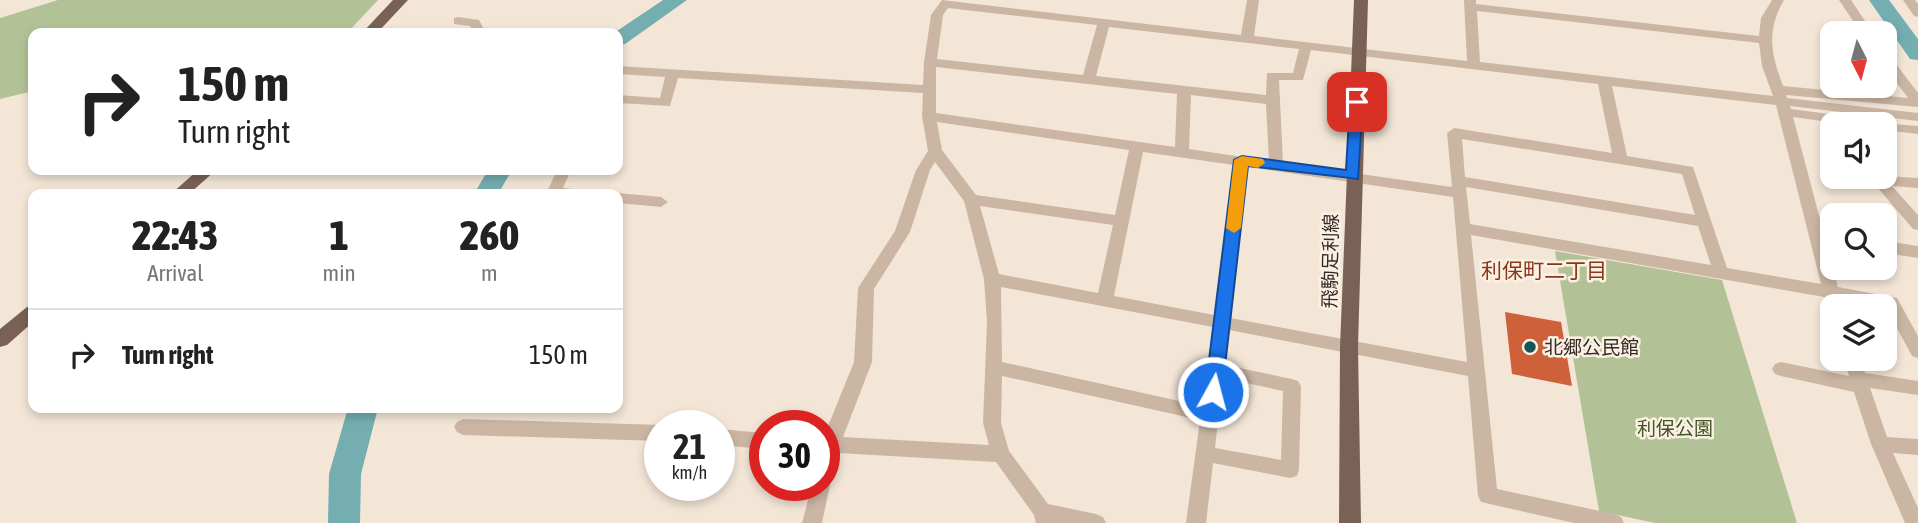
<!DOCTYPE html>
<meta charset="utf-8">
<style>
:root{--surface:#fff;--page:#f2f2f2;--text:#222;--muted:#767676;--line:#e0e0e0}
body{margin:0;font-family:"Asap Condensed","Noto Sans JP",sans-serif;background:var(--page);color:var(--text);height:100vh;display:flex;flex-direction:column;font-size:26px;white-space:nowrap}
*{box-sizing:border-box;margin:0}
p{font-size:23px;color:var(--muted)}
.icon{flex:none;width:38px;height:38px;fill:none;stroke:currentColor;stroke-width:2;stroke-linecap:round;stroke-linejoin:round}
.map{position:relative;flex:1;overflow:hidden}
.details{position:absolute;left:28px;top:189px;width:595px;height:224px;display:flex;flex-direction:column;background:var(--surface);border-radius:14px;box-shadow:0 4px 10px #0003}
.details>*{flex:none}
.top-card{position:absolute;left:28px;top:28px;width:595px;height:147px;border-radius:14px;box-shadow:0 4px 10px #0003;background:#fff;color:var(--text);overflow:hidden}
.needle{width:46px;rotate:174deg}
.fabs{position:absolute;left:1820px;top:21px;display:grid;gap:14px}
.fabs a{display:grid;place-items:center;width:77px;height:77px;border-radius:14px;background:var(--surface);box-shadow:0 4px 10px #0003;font-size:35px}
.speed{position:absolute;left:644px;top:410px;display:flex;gap:14px;font-size:35px;font-weight:700;text-align:center}
.speed>*{display:grid;place-content:center;width:91px;height:91px;border-radius:50%;background:var(--surface);box-shadow:0 4px 10px #0003;line-height:1}
.speed small{font-size:18px;font-weight:400}
.speed .limit{border:10px solid #d22;background:#fff;color:#111}
.pin{position:absolute;display:grid;place-items:center;width:60px;height:60px;color:#fff;margin:-30px;border-radius:14px;box-shadow:0 4px 10px #0006}
.me{position:absolute;width:77px;margin:-38px;rotate:7deg;stroke-linejoin:round;filter:drop-shadow(0 0 5px #0008)}
.turn{display:flex;align-items:center;gap:24px;height:147px;padding:0 35px;font-size:32px}
.turn .icon{width:91px;height:91px;stroke-width:2.5}
.turn b{display:block;font-size:49px;line-height:60px}
.eta{display:flex;justify-content:space-evenly;align-items:center;height:119px;text-align:center}
.eta b{font-size:42px;font-weight:800;line-height:49px}
ul{padding:0;list-style:none}
li{display:flex;align-items:center;gap:21px;height:91px;padding:0 35px;border-top:2px solid var(--line)}
li div{flex:1}
li b{display:block;font-size:26px}
li em{font-style:normal}
.map>svg:first-child{display:block}
</style>
<div class="map">
<svg width="1918" height="523" viewBox="0 0 1918 523">
<rect width="100%" height="100%" fill="#f3e6d7"/>
<path fill="#b3c296" d="M58,0H378L347,33H33V91L0,99V18Z
M1555,251L1722,280L1797,523H1655L1599,511Z"/>
<g fill="none" stroke-linecap="round" stroke-linejoin="round">
<path fill="#74aeb1" fill-rule="evenodd" d="M663,0H687L625,44L618,46V33H614Z
M1869,0H1889L1918,39V60L1910,59Z
M488,170H512L498,194H474Z
M348,408H378L361,474L360,523H328L329,474Z"/>
</g>
<path fill="#ce603a" d="M1505,312L1561,322L1572,386L1512,374Z"/>
<g fill="none" stroke-linecap="round" stroke-linejoin="round">
<path fill="#cbb6a3" fill-rule="evenodd" d="M942,0L1241,35L1247,0H1259L1254,36L1467,61L1464,0H1476V4L1759,36L1761,18L1772,0H1784C1766,31 1771,54 1783,86L1908,98L1885,67V55L1890,56L1918,93V107L1786,95L1787,98L1918,113V121L1790,106L1791,109L1874,120L1880,123L1918,126V134L1885,130V124H1844L1793,117L1838,287L1897,298L1918,336V358L1912,356L1885,306L1841,300L1843,306H1832V311L1827,306L1824,297L1471,235L1497,489L1614,514L1621,517L1624,523H1574L1481,502L1478,496L1468,376L1229,330L1225,365L1292,379L1298,381L1301,386L1299,470L1297,476L1290,478L1213,463L1206,523H1186L1200,420L1002,376L1001,423L1009,451L1048,504L1096,514L1103,517L1106,523H1036L1034,515L996,462L838,453L833,473L828,480L830,485L822,523H802L812,485H824V436L854,362L858,288L895,231L916,170L928,151L922,116L923,93L678,78L670,106L618,103V95L660,98L665,77L618,74V66L923,85L924,62L931,15ZM948,8L1097,25L1083,75L937,59L943,15ZM1477,11L1759,43L1762,66L1773,96L1480,62ZM1109,27L1299,49L1293,73H1267L1266,95L1096,76ZM1311,50L1598,84L1612,153L1454,128L1447,133L1452,187L1283,163L1279,80H1303ZM936,67L1177,94L1175,147L936,113ZM1612,86L1776,105L1821,284L1727,268L1693,167L1627,156ZM1191,95L1266,104L1269,161L1189,149ZM937,122L1129,150L1115,215L976,195L942,150ZM1462,139L1682,174L1695,215L1465,177ZM1143,152L1234,165L1214,315L1114,296ZM935,162L964,201L984,279L987,322L983,423L989,445L843,437L872,362L874,289L910,232L930,170ZM1248,167L1453,197L1467,362L1230,318ZM1466,187L1698,226L1711,265L1470,224ZM980,206L1113,225L1098,293L999,274ZM1001,287L1213,327L1202,406L1002,362ZM1223,378L1283,391L1281,460L1215,448Z
M1839,0H1851L1873,33H1861Z
M1903,0H1915L1918,4V17L1914,16Z
M458,17L479,20L486,33H474L470,26L454,24V18Z
M557,170H571L563,188L584,190L586,194H548L547,192Z
M1885,176L1918,178V188L1892,186L1918,215V230L1913,229L1871,180L1873,177Z
M618,193L661,197L668,202L661,207L618,203V194H613Z
M1885,241L1918,246V258L1885,253Z
M1844,359H1860L1865,373L1918,381V395L1870,388L1887,437L1918,439V455L1893,453L1918,508V523H1905L1871,444L1854,392L1781,376L1775,374L1772,369L1775,364L1781,362L1849,376Z
M463,419L660,425V441L463,435L457,432L454,427L457,422Z
M719,429L765,433V449L719,445Z"/>
<path fill="#796255" fill-rule="evenodd" d="M393,0H408L377,33H362Z
M1354,0H1368L1358,347L1361,523H1339L1340,347Z
M198,170H216L189,194H171Z
M33,305V322L7,345L0,347V329L27,307Z"/>
</g>
<path fill="#1a73e8" stroke="#114b97" stroke-width="2" d="M1357,97L1363,102L1358,179L1248,166L1222,392L1220,397L1213,400L1207,397L1205,392L1234,160L1242,156L1346,170L1350,102Z"/>
<path fill="#f59e0b" d="M1242,156L1263,159L1265,163L1258,168L1248,166L1241,228L1234,233L1226,228L1234,160Z"/>
<circle fill="#185459" stroke="#faf0e4" stroke-width="2.5" cx="1530" cy="347" r="7"/>
<g text-anchor="middle" dominant-baseline="central" stroke-width="5" stroke-linejoin="round" paint-order="stroke">
<g font-size="19" fill="#352b25" stroke="#faf0e4">
<text transform="translate(1330 261) rotate(-89)">飛駒足利線</text>
</g>
<g font-size="19" fill="#352b25" stroke="#faf0e4" text-anchor="start">
<text x="1544" y="347">北郷公民館</text>
</g>
<g font-size="19" fill="#445527" stroke="#faf0e4">
<text x="1675" y="428">利保公園</text>
</g>
<g font-size="21" fill="#8a3619" stroke="#faf0e4">
<text x="1544" y="270">利保町二丁目</text>
</g>
</g>
</svg>
<div class="fabs">
<a><svg class="needle" viewBox="-14 -14 28 28"><path d="M0-13l5 13h-10z" fill="#e53935"/><path d="M0 13l5-13h-10z" fill="#767676"/></svg></a>
<a><svg class="icon" aria-label="sound" viewBox="0 0 24 24"><path d="M4 9h4l5-4v14l-5-4H4zM17 9q2 3 0 6"/></svg></a>
<a><svg class="icon" aria-label="search" viewBox="0 0 24 24"><circle cx="10" cy="10" r="6"/><path d="M15 15l6 6"/></svg></a>
<a><svg class="icon" aria-label="layers" viewBox="0 0 24 24"><path d="M12 4l9 5-9 5-9-5zM3 14l9 5 9-5"/></svg></a>
</div>
<div class="speed"><div>21<small>km/h</small></div><div class="limit">30</div></div>
<div class="pin" style="left:1357px;top:102px;background:#d93025"><svg class="icon" aria-label="arrive" viewBox="0 0 24 24"><path d="M6 21V4h12l-3 4 3 4H6"/></svg></div>
<svg class="me" style="left:1213px;top:392px" viewBox="-20 -20 40 40"><circle r="17" fill="#1a73e8" stroke="#fff" stroke-width="3"/><path d="M0-11L8 9 0 5-8 9z" fill="#fff"/></svg>
<div class="top-card">
<div class="turn"><svg class="icon" aria-label="right" viewBox="0 0 24 24"><path d="M7 20v-9h11M14 6l5 5-5 5"/></svg><div><b>150 m</b>Turn right</div></div>
</div>
<section class="details">
<div class="eta">
<div><b>22:43</b><p>Arrival</p></div>
<div><b>1</b><p>min</p></div>
<div><b>260</b><p>m</p></div>
</div>
<ul>
<li><svg class="icon" aria-label="right" viewBox="0 0 24 24"><path d="M7 20v-9h11M14 6l5 5-5 5"/></svg><div><b>Turn right</b></div><em>150 m</em></li>
</ul>
</section>
</div>
